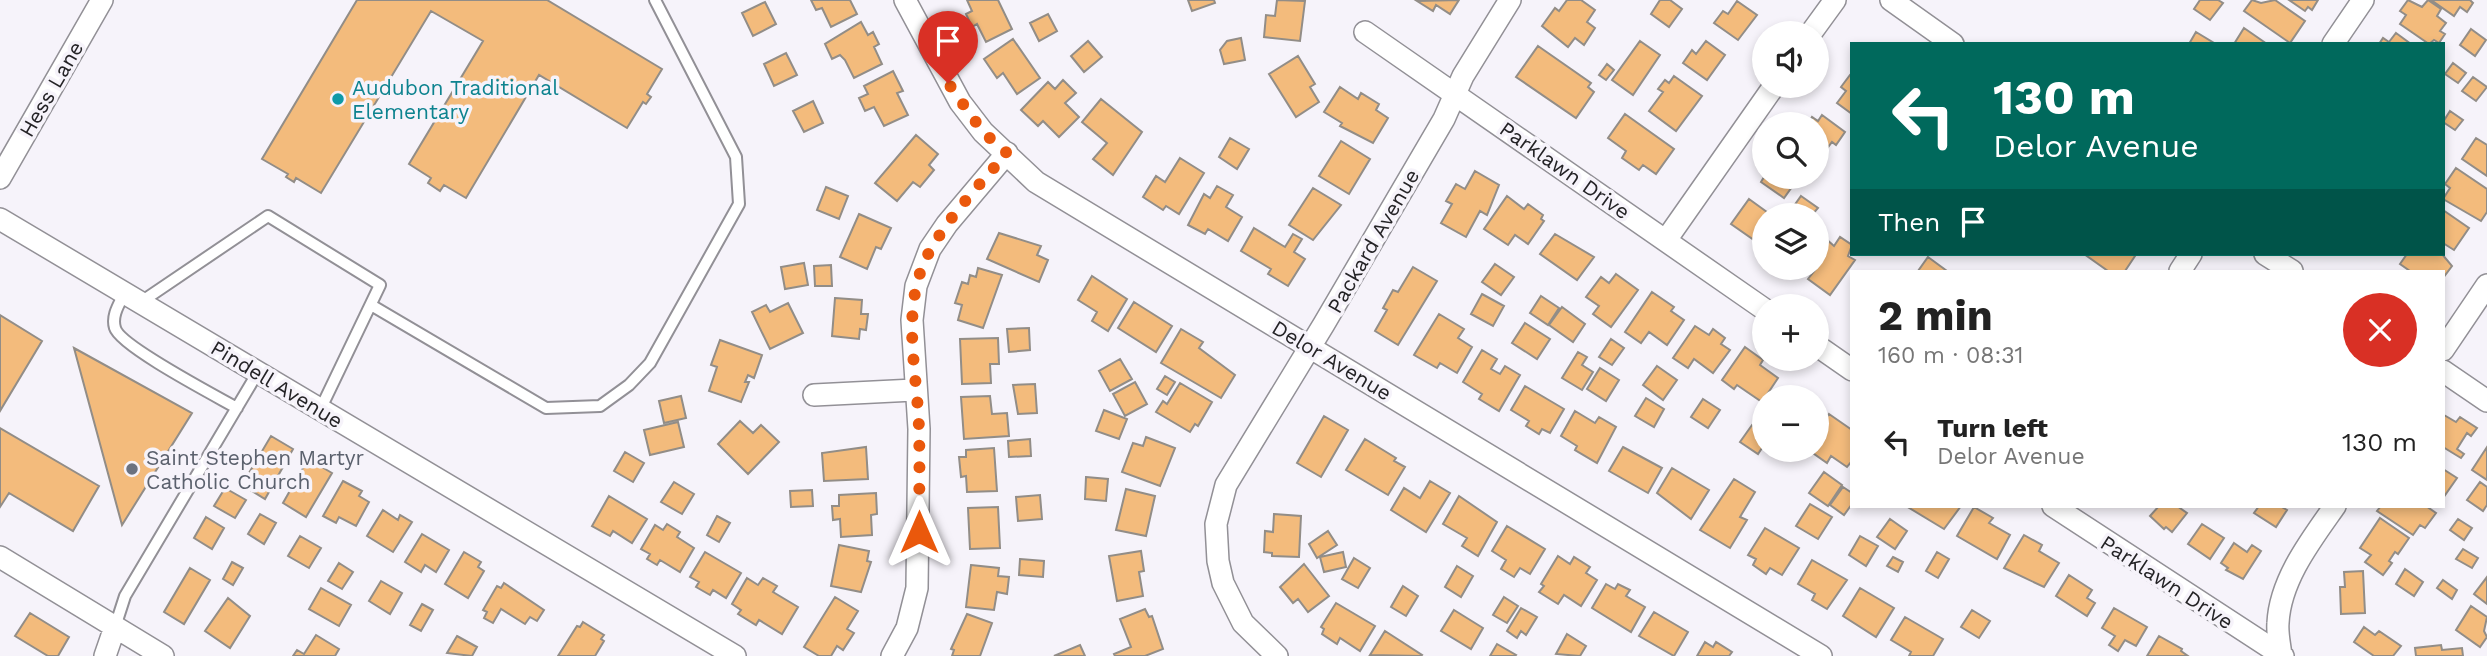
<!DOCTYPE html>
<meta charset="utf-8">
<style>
:root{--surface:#fff;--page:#f6f6f6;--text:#222;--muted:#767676}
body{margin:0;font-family:"Work Sans",sans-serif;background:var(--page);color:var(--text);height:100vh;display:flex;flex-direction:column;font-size:26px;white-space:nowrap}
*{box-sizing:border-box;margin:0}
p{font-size:23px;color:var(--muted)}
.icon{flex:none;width:38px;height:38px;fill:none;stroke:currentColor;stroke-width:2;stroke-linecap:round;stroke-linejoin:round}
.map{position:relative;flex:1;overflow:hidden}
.details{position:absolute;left:1850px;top:270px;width:595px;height:238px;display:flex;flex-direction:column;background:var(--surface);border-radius:0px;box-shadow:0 4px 10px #0003}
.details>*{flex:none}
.hud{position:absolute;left:1850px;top:42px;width:595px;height:214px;border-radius:0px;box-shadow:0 4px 10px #0003;background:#00695c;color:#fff;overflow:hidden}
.buttons{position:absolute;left:1752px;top:21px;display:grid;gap:14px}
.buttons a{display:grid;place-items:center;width:77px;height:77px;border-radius:50%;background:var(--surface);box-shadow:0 4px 10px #0003;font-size:35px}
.pin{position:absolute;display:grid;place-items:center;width:60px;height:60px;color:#fff;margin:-72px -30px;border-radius:50% 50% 50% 0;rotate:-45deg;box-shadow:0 0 7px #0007}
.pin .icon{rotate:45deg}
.me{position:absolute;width:77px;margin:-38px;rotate:0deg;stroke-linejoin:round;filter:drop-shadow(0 0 5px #0008)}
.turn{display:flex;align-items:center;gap:24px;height:147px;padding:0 28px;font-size:32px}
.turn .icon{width:91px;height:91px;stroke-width:2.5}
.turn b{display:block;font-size:49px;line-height:60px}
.then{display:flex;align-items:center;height:66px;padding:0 28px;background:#0003;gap:14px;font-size:26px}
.round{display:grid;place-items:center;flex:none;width:74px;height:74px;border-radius:37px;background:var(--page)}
.summary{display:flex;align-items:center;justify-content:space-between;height:119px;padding:0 28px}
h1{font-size:42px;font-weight:700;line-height:52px}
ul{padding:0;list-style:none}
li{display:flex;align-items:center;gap:21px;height:105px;padding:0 28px}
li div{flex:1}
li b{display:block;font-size:26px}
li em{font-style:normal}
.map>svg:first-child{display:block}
</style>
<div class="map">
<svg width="2487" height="656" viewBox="0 0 2487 656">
<rect width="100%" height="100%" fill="#f6f3fa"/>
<path fill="#f3bb7c" stroke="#928d87" stroke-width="2" d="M357,0H547L662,69L647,94L651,97L646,104L643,102L627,128L539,75L466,198L444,185L440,191L428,183L431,178L409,164L483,41L431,11L321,193L296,178L294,182L286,177L288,174L262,159Z
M811,0H850L857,14L831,27L822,8L816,10Z
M967,0H998L1012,29L986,42L977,24L972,27L966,14L972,11Z
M1188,0H1214L1215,3L1192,11Z
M1277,0L1305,1L1300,41L1264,37L1266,15L1275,16Z
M1459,0L1450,14L1436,5L1433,11L1417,1Z
M1567,0H1581L1595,10L1587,22L1595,28L1584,45L1575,38L1568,47L1542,26L1555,8L1559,11Z
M1660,0H1670L1682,9L1669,27L1651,14Z
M2200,0H2218L2223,3L2210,20L2194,9Z
M2252,0L2261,3L2275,0L2305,21L2290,43L2244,11Z
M2289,0H2318L2312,10L2308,7L2305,11Z
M2408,0L2422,7L2428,0L2441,9L2437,16L2446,23L2440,31L2445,34L2439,43L2434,40L2429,44L2400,24L2406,15L2400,11Z
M2431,0H2470L2473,3L2467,12L2460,7L2454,16Z
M1737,1L1757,15L1738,40L1714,23L1723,11L1728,14Z
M765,2L776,24L753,36L742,13Z
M1048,14L1057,31L1039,41L1030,23Z
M861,22L868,35L873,32L879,44L874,47L882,64L854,78L845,60L840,55L832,59L825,44Z
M2244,28L2267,44H2234Z
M2471,29L2486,40L2475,56L2460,45Z
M2196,32L2214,43L2213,44H2189Z
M2396,33L2411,44H2379L2383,38L2389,42Z
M1241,38L1245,60L1224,64L1220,50L1227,41Z
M1013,39L1040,78L1017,94L1003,73L997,78L984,59Z
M1088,41L1102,57L1084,72L1071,56Z
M1640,41L1660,55L1633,95L1612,80Z
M1706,41L1725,55L1707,80L1683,63L1692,50L1696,54Z
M1538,46L1591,83L1588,87L1594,92L1576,118L1516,77Z
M786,53L797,75L774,86L764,64Z
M1298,56L1315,84L1310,87L1319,102L1296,117L1269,74Z
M2453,63L2466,73L2458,83L2445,74Z
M1607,64L1614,70L1606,80L1599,75Z
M893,71L903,91L897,93L908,115L884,126L874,107L865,111L859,98L868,94L864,86Z
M1850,75L1852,76V114L1837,103L1846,91L1841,87Z
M1674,76L1702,96L1676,131L1649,111L1663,92L1658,89L1665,80L1669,83Z
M2473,77L2487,87L2476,101L2462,91Z
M1063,80L1076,93L1065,103L1079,117L1059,137L1043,121L1038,126L1021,110L1048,82L1055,89Z
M1340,87L1358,99L1361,93L1379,104L1376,110L1388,118L1373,143L1340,126L1342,123L1324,112Z
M1101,99L1142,132L1113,175L1093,159L1107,143L1082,122Z
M813,101L823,123L804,132L793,111Z
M2450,111L2463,120L2455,130L2443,122Z
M1625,114L1674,149L1656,174L1643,165L1639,170L1622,158L1626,151L1608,138Z
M1822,115L1845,132L1836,145L1832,142L1823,154L1816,150V124H1808L1812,117L1818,121Z
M916,135L938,154L929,165L934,170L920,187L913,182L897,201L875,183Z
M1230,138L1249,149L1237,169L1219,157Z
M2476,138L2487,145V176L2462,159Z
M1341,141L1370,159L1349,194L1319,176Z
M1180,158L1204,173L1179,214L1166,206L1163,210L1143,197L1156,176L1165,182Z
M2456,168L2487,189V212L2481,221L2443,199L2450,188L2445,184Z
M1475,171L1499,185L1487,215L1480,211L1466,237L1441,223L1452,204L1446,201L1456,184L1465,189Z
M1764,177H1799L1784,198L1761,182Z
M1217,186L1233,195L1226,207L1242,217L1228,241L1208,229L1205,234L1188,225L1204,194L1210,198Z
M826,187L848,196L839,219L817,210Z
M1313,188L1341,205L1313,240L1289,225Z
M1507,196L1524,209L1528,204L1543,215L1541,219L1544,221L1528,244L1515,235L1508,245L1484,229Z
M1801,196L1818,208L1812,215L1789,213Z
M1749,199L1771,215H1764V247L1731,224Z
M2443,210L2469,228L2454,250L2443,243Z
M859,214L891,228L881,249L876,247L867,269L840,257Z
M1254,228L1285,247L1293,234L1302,239L1294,252L1305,259L1288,286L1268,274L1271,269L1241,251Z
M1816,230L1834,246L1840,237L1852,245L1848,256L1855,260L1830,295L1808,279L1819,265Z
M999,233L1041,246L1037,255L1048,260L1039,282L987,259Z
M1555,234L1594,257L1577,280L1540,254Z
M2084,254H2132L2135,256L2125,271H2108Z
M2407,254H2442L2452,266L2443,278V271H2410L2400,264Z
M1928,257L1947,271H1918Z
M804,263L808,285L785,289L781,267Z
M1495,264L1514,277L1501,295L1482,282Z
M831,265L832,286H815L814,266Z
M1413,267L1437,281L1398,345L1375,331L1387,310L1383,308L1393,290L1398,292Z
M978,268L1002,275L983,328L958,320L962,305L955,303L962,282L968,284L970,275L976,277Z
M1616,274L1638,290L1611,327L1593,314L1599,306L1586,297L1601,277L1609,283Z
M1092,276L1127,299L1108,331L1092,321L1097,312L1078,300Z
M1652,292L1674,307L1671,311L1684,320L1667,345L1649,332L1641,343L1625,332Z
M1482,294L1504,306L1493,326L1471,314Z
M1541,296L1559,308L1548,325L1530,313Z
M835,298L862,300L861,314H868L866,330L860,329L859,339L832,336Z
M1134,302L1172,326L1156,352L1118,328Z
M788,303L803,333L770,349L752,312L766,305L770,312Z
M1562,307L1585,324L1573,342L1549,325Z
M1439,314L1464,329L1458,338L1472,347L1457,373L1440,363L1437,368L1414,355Z
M0,315L42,341L0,411Z
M1525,323L1550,339L1537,359L1512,343Z
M1695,326L1709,335L1713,329L1725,338L1721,344L1730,350L1713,373L1694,359L1688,368L1673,358Z
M1029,328L1030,350L1009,352L1007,329Z
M1181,329L1203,342L1199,348L1235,375L1221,398L1161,363Z
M998,338L999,364H990L991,383L962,384L960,339Z
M1611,339L1624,348L1612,365L1599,357Z
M720,340L762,355L754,378L748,375L745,382H749L741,402L709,391L717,367L711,365Z
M1745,347L1763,360L1760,365L1778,378L1762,402L1737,385L1734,389L1722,380Z
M74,348L192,413L122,525Z
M1482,350L1497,359L1491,369L1500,374L1505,366L1520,375L1499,411L1479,399L1482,394L1463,382Z
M1578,352L1587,357L1582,365L1593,372L1582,390L1562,378Z
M1120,359L1132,379L1110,391L1099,371Z
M1657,366L1677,380L1663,400L1643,385Z
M1600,368L1619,380L1606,401L1587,389Z
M1165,376L1175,382L1167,395L1157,389Z
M1135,382L1147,404L1125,416L1113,394Z
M1180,383L1212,402L1198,426L1195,424L1190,432L1156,412L1163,401L1167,404Z
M1035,384L1037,413L1018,414L1013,385Z
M1525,386L1564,409L1550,433L1542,429L1539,434L1526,426L1529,421L1511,410Z
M681,396L686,418L664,423L659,401Z
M990,396L992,414L1007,413L1009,436L964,439L961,397Z
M1646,398L1664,409L1654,427L1635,416Z
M1703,399L1720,410L1708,428L1691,417Z
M1104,410L1127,419L1119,439L1096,431Z
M1575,411L1595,423L1599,417L1616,427L1597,463L1575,450L1577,446L1561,436Z
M1829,414L1852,430V461L1847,467L1831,456L1827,463L1810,451L1816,450V433Z
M2444,415L2456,422L2460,417L2477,428L2471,436L2467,433L2457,449L2464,454L2461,458L2443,447Z
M1324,416L1348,430L1321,477L1297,463Z
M740,421L753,433L761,425L779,442L748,474L718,444Z
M678,422L684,447L650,455L644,430Z
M1752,425L1764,433V445L1758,454L1740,442Z
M0,428L99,486L73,531L9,493L0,507Z
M271,436L293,449L265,499L247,488L254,476L249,473Z
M1146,437L1175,448L1160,486L1122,472L1133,443L1143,446Z
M1030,439L1031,456L1009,457L1008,441Z
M1365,439L1396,458L1394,461L1405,467L1388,495L1346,470Z
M866,447L868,479L824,481L822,453Z
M1623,447L1662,468L1648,493L1609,471Z
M2487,447V480L2472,470Z
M994,448L997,491L967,492L966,476L961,477L959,457H966V450Z
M625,452L644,463L633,482L614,471Z
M308,459L332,473L306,517L283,503Z
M1672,468L1709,490L1691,519L1657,493Z
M2443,469L2457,478L2443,498Z
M1824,472L1842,485L1828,506L1809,493Z
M1086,477L1108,479L1106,501L1085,499Z
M1734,479L1755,492L1740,517L1747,520L1730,548L1700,530Z
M343,481L362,491L359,496L369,502L356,526L339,517L336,523L323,516Z
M1430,481L1450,493L1426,532L1391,510L1404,488L1420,498Z
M674,482L694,494L682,514L661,502Z
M2480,482L2487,487V505L2483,511L2467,500Z
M1843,487L1852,493V504L1844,515L1830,505Z
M225,488L246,500L235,518L214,506Z
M1126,489L1155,496L1146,536L1116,530Z
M812,490L813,506L791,507L790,491Z
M876,493L877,514L871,515L872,535L841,537L840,519L833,520L832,506H839V495Z
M1040,495L1042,519L1018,521L1016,497Z
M609,496L647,519L632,543L613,531L610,536L592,526Z
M1459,496L1497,522L1478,556L1462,546L1467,538L1443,524Z
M1810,504L1832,517L1818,539L1796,526Z
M1906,506H1961L1944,529Z
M2159,506H2177L2187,513L2172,532L2166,527L2164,529L2150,516Z
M2259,506H2280L2287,510L2276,527L2254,513Z
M2381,506H2426L2436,513L2425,528L2420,525L2413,535L2377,511Z
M998,507L1000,548L970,549L968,508Z
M1974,507L1993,518L1989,523L2010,535L1997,559L1957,536Z
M383,510L398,520L400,515L412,522L393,552L367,536Z
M260,514L276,523L264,544L248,534Z
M1274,514L1301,516L1299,557L1272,556V553L1264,552L1265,531L1273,532Z
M717,516L730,523L719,542L707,535Z
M206,517L224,528L212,549L194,538Z
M2380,518L2409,538L2398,554L2395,552L2389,561L2392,563L2383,575L2365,562L2371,555L2360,548Z
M1890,519L1907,531L1895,549L1877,537Z
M2458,519L2472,528L2464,540L2450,530Z
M667,524L680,532L677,537L694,548L680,572L660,560L657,565L647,559L650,554L641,549L655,525L663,530Z
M2202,524L2224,538L2210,559L2188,544Z
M1507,526L1545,549L1530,574L1520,568L1514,577L1501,569L1506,560L1492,551Z
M1765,528L1799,548L1782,575L1770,568L1766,574L1753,565L1756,559L1748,555Z
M1328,531L1337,545L1317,558L1309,544Z
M422,534L449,550L436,572L425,565L421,572L405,562Z
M2024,535L2042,545L2039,551L2059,563L2044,587L2004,568Z
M300,536L321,548L309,568L288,556Z
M1860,536L1878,546L1866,566L1849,555Z
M2234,543L2247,552L2252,545L2261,551L2243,579L2226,570L2228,568L2221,563Z
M839,545L869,551L867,561L871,562L861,592L831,586Z
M2463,549L2478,558L2472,568L2456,559Z
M1141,551L1144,571L1139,572L1143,596L1117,601L1109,556Z
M464,552L481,562L478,567L484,571L468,598L445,584Z
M705,552L741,573L726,598L713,590L710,595L696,587L699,582L690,577Z
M1343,552L1346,567L1324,572L1320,557Z
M1937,552L1949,559L1938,578L1926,571Z
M1558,556L1570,564L1574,557L1590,567L1586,573L1597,580L1581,606L1564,595L1558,604L1539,592L1544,586L1541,584Z
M1893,557L1903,562L1898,572L1887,566Z
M1354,558L1370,568L1358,588L1342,579Z
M1020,559L1044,561L1043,577L1019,575Z
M1812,560L1847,580L1827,609L1812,600L1815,594L1798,584Z
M232,562L243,568L233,585L223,579Z
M339,563L353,572L342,589L328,581Z
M1304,564L1329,596L1308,612L1298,599L1293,603L1280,587Z
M971,565L999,568L998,576L1009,577L1007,594L997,592L994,610L966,607Z
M1457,566L1473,576L1461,597L1445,587Z
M190,568L210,580L184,624L164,612Z
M2405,569L2423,582L2414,596L2396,584Z
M2363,571L2365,613L2341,614L2340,587H2345L2344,572Z
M2069,575L2092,590L2087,598L2095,603L2087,616L2056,596Z
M2487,577V604L2474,594Z
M747,578L758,585L763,578L777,586L773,592L798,607L782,634L759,620L756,625L738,614L741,610L732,604Z
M2443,580L2457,590L2452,599L2437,588Z
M381,581L402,593L390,614L369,601Z
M504,583L544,610L537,621L530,617L525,624L501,609L493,623L484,618L487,612L483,610L497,586L501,588Z
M1606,584L1615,589L1618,584L1630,590L1626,596L1645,607L1631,632L1592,608Z
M1403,586L1418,596L1406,616L1391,607Z
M321,588L351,605L339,626L309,609Z
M1860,588L1894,608L1876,637L1843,616Z
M835,597L858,611L847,629L854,633L843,650L837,646L831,656H819L804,647Z
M1504,597L1518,606L1507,623L1493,615Z
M228,598L250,616L230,648L205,631Z
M1336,603L1375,626L1360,651L1340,638L1337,644L1322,634L1324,629L1321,627Z
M422,604L433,610L421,631L410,625Z
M2471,606L2487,617L2484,631L2487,637L2480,647L2456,630Z
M1521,608L1537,617L1526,635L1521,631L1517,638L1507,631Z
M2114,608L2147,627L2136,646L2125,640L2118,651L2109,645L2115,636L2102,628Z
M1145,609L1149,617L1152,616L1163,649L1145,656H1115L1114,654L1131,647L1120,619Z
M1454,610L1483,628L1471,649L1441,631Z
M1972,610L1990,621L1979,638L1961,627Z
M1654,612L1688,632L1674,656L1639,636Z
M30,613L69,637L58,656H48L15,636Z
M967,614L992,623L980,656H952L954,650L951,649Z
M1905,617L1943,639L1933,656H1909L1911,652L1891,640Z
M583,622L604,635L601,639L604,641L595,656H558L577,626L580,627Z
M2364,627L2375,635L2379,631L2401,646L2393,656H2374L2354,642Z
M1385,631L1422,655L1421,656L1370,655Z
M1567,634L1586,646L1580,656L1556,654Z
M316,635L339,649L335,656H293L297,650L304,654Z
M457,636L477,647L472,656L447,653Z
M2159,636L2182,649L2181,651L2188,656H2147Z
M1705,642L1713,647L1716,642L1732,652L1729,656H1697Z
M1497,644L1516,655L1515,656H1490Z
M1080,645L1085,656H1054Z
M2441,645L2442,650L2462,648L2463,656H2416L2415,648Z"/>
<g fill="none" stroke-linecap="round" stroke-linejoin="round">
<g stroke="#929096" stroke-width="14">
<path id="service" d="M125,292C120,303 111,315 115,328C120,346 216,396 237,408
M141,302L268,216L380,285L320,410
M371,305L546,408L600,406L629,385L650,363L739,204L736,157L655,0
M115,627L125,596L258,372"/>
</g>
<g stroke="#929096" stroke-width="24">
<path id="minor" d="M905,0L960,102L983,132L1036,182L1821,656
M1891,0L1953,44
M1365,32L1764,309
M1811,33L1835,0
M2333,44L2363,0
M0,178L102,0
M0,219L735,656
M1666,240L1774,86
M2265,254L2292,271
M2180,271L2191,254
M1816,345L1852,370
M2443,350L2487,285
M2443,371L2487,401
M814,395L914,390
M2053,506L2283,656
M0,557L163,656
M105,656L115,627
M892,656L907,628L917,588L919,429L912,320L916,286L930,249L947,224L1007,153
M1277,656L1243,623L1223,583L1218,561L1216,524L1226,485L1324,324L1444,119L1463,76L1510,0
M2281,656C2280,645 2277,634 2278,623C2280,580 2311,540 2335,506"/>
</g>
<use href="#service" stroke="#fff" stroke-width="10"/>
<use href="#minor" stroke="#fff" stroke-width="21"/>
</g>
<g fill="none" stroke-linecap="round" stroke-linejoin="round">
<path stroke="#ea580c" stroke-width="12" stroke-dasharray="0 21.6" d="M919,532C919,499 920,465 919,431C918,371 898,305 931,249C951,214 981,183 1007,153L983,132L948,83"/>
</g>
<circle fill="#0f9aa8" stroke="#f6f3fa" stroke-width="2.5" cx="338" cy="99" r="7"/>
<circle fill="#6b7280" stroke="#f6f3fa" stroke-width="2.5" cx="132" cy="469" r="7"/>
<g text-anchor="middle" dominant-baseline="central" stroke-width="7" stroke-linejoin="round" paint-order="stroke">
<g font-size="21" fill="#0d838f" stroke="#f6f3fa" text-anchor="start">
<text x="352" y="87">Audubon Traditional<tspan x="352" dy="24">Elementary</tspan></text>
</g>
<g font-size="21" fill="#242326" stroke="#f6f3fa">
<text transform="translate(51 89) rotate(-60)">Hess Lane</text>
<text transform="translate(1565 170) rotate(35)">Parklawn Drive</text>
<text transform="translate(1373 241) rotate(-60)">Packard Avenue</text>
<text transform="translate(1332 360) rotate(31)">Delor Avenue</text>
<text transform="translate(277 384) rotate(31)">Pindell Avenue</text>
<text transform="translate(2167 582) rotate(33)">Parklawn Drive</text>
</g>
<g font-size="21" fill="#5b616d" stroke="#f6f3fa" text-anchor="start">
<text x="146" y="457">Saint Stephen Martyr<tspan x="146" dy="24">Catholic Church</tspan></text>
</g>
</g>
</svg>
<div class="buttons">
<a><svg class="icon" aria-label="sound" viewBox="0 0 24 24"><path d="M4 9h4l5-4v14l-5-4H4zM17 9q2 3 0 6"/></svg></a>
<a><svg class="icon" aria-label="search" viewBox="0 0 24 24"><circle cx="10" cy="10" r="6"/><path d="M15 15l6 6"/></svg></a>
<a><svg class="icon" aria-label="layers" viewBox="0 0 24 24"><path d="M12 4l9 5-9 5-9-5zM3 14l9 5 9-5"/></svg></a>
<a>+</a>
<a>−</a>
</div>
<div class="pin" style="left:948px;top:83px;background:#d93025"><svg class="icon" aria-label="arrive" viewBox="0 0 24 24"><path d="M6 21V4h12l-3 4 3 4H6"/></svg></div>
<svg class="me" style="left:919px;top:532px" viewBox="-20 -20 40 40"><path d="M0-17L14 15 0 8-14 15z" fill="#ea580c" stroke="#fff" stroke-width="4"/></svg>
<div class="hud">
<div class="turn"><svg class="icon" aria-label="left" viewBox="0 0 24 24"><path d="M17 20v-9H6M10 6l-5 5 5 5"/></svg><div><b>130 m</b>Delor Avenue</div></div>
<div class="then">Then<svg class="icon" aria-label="arrive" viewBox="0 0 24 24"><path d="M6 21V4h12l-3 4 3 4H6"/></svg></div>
</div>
<section class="details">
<div class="summary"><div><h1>2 min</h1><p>160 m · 08:31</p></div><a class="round" style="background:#d93025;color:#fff"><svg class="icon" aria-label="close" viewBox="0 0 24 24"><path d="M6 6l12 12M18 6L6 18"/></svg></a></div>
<ul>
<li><svg class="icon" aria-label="left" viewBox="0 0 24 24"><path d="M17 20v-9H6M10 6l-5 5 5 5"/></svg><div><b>Turn left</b><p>Delor Avenue</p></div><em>130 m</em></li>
</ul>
</section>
</div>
